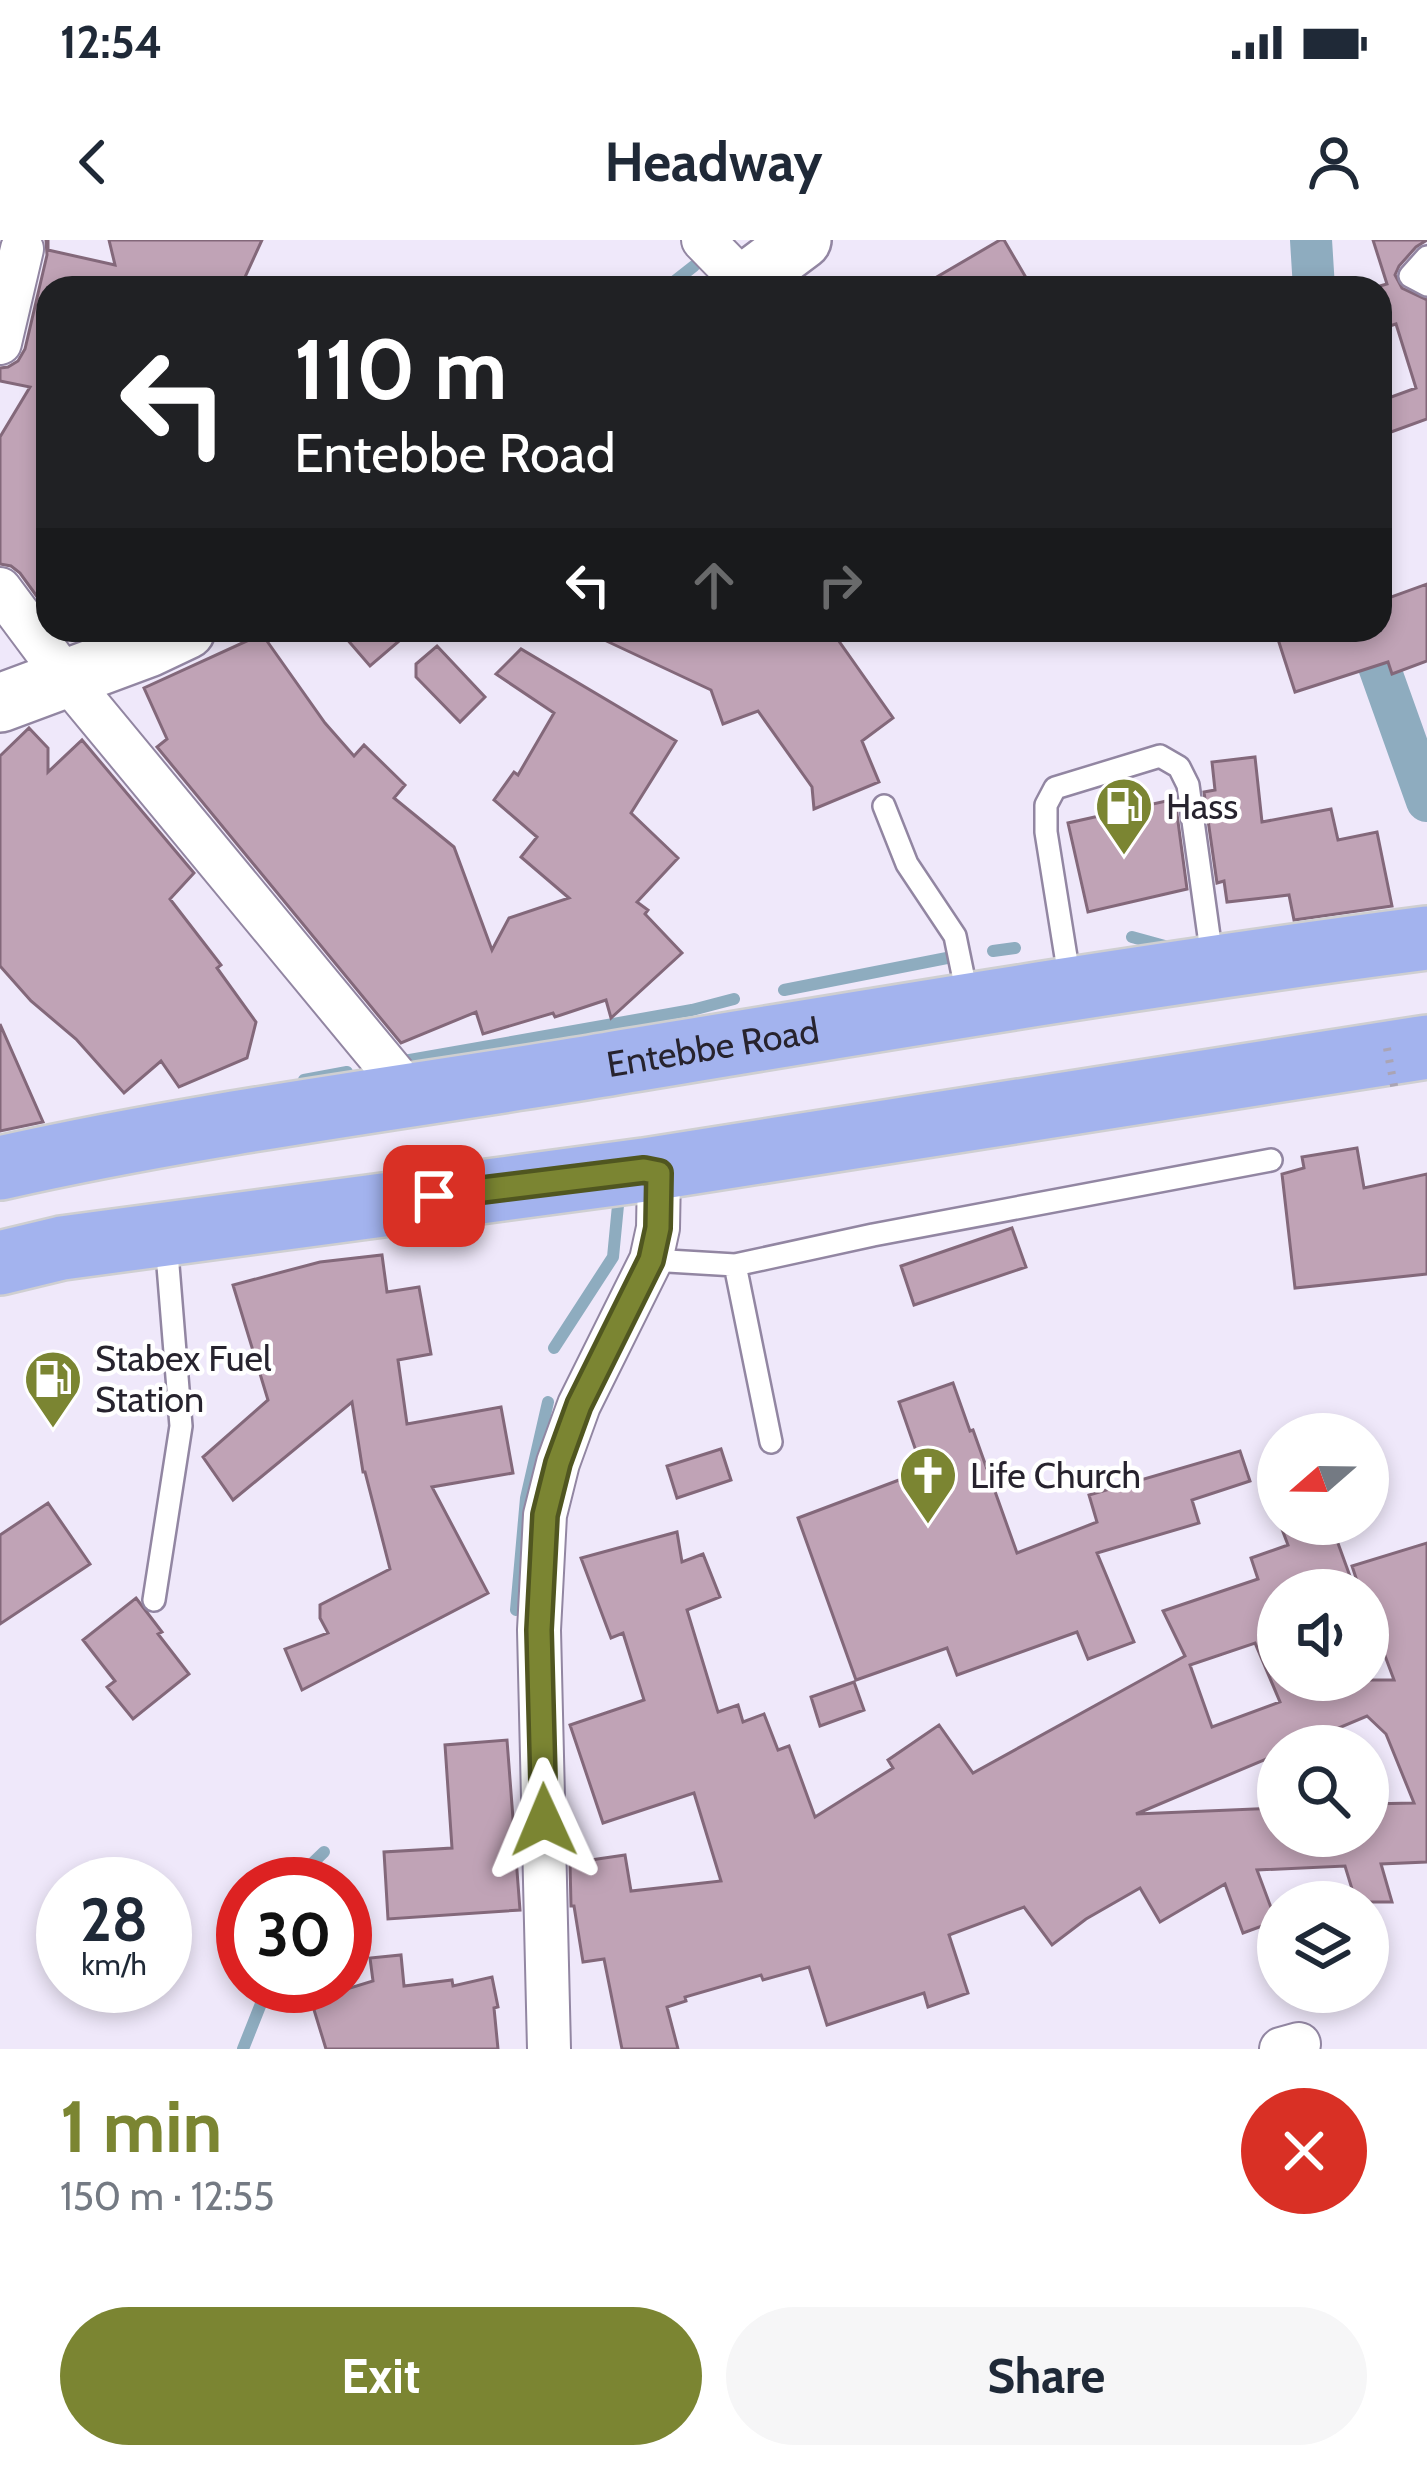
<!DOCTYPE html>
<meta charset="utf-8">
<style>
:root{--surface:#fff;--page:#f6f6f7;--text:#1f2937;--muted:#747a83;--accent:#7b8532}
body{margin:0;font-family:Cabin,sans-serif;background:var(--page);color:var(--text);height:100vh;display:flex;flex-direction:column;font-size:45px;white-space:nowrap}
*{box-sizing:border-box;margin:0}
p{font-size:39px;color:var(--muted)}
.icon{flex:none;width:66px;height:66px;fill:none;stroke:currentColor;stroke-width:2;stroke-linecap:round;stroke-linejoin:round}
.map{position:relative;height:1809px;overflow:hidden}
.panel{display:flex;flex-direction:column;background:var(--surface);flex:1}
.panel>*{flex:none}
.top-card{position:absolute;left:36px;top:36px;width:1356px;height:366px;border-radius:36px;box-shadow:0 6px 18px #0003;background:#202124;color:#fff;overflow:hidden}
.needle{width:78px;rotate:250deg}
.buttons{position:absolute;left:1257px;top:1173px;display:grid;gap:24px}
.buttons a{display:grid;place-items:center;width:132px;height:132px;border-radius:50%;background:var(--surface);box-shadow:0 6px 18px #0003;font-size:60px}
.speed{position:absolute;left:36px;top:1617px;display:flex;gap:24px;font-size:60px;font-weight:700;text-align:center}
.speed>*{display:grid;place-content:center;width:156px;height:156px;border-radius:50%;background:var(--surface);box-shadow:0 6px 18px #0003;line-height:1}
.speed small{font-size:30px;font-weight:400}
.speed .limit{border:18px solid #d22;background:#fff;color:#111}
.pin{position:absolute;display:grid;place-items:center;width:102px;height:102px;color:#fff;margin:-51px;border-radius:24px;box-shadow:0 6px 18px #0006}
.me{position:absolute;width:132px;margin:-66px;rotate:359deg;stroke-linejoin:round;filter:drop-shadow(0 0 9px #0008)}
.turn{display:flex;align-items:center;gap:42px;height:252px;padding:0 60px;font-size:54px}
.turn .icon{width:156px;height:156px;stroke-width:2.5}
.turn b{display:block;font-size:84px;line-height:102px}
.lanes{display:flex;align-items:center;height:114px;padding:0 60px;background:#0003;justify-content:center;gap:60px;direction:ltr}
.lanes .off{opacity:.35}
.round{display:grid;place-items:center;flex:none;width:126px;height:126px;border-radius:63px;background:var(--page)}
.overview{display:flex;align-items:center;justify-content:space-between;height:204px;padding:0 60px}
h1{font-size:72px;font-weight:800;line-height:90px;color:var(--accent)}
.primary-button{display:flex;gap:24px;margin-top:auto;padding:24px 60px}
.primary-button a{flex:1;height:138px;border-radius:72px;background:var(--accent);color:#fff;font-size:48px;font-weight:800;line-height:138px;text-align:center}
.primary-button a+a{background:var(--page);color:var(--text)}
.status{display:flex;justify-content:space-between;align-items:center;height:84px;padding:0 60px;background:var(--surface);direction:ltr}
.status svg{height:33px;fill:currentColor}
header{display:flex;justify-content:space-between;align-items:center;height:156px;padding:0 60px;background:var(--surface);font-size:54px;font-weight:800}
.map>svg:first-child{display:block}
</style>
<div class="status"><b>12:54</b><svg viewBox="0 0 49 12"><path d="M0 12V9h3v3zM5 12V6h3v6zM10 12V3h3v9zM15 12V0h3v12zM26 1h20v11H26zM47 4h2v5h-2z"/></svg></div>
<header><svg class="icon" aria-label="back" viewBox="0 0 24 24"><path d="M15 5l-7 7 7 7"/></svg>Headway<svg class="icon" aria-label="person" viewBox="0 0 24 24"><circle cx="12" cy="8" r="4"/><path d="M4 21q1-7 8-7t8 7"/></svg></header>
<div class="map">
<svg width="1427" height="1809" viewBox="0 0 1427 1809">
<rect width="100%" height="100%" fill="#efe8fa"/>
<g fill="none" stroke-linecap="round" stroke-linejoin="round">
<path stroke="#8eacbf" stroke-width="12" d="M666,48L694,26
M1132,697L1172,708
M993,711L1015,708
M784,750L952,717
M404,821L692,770L734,759
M304,840L347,832
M554,1108L613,1017L619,955
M516,1370L526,1258L548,1162
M291,1644L324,1612
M243,1699L231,1718L243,1729
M243,1809L266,1751L261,1746"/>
<path stroke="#8eacbf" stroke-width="42" d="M1311,0L1314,48
M1366,390L1427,561"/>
</g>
<path fill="#c0a3b6" stroke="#83687a" stroke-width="3" fill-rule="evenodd" d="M46,0H48V10L115,25L109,0H262L240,48H48V354L41,362L20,333L11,326L0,324V197L30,147L0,141V128L8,127L18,121L25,109L47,15Z
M1000,0H1004L1032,48H918Z
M1373,0H1427L1416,7L1399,26L1395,35L1402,48L1427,60V179L1380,196V161L1416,148L1396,84L1380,89V46L1387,44Z
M1427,344V421L1392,434L1388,422L1295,452L1275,390H1380V361Z
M339,390H412L370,426Z
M583,390H831L893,478L862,501L879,542L814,569L812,547L758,471L723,484L711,450Z
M262,394L325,483L354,516L364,505L405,545L394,558L454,607L492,710L509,678L569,658L521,617L537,597L494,560L514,532L518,535L554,473L496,434L521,409L676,501L631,573L678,618L637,662L648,670L645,674L682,713L611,778L606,760L555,777L553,773L483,794L476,772L401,803L157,507L167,499L144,448Z
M437,406L485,457L460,482L416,437V424Z
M29,488L48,508V532L82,500L194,633L170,659L221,725L217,728L256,782L247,818L179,847L161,821L124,853L76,799L31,761L0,726V516Z
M1255,517L1262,582L1331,569L1338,600L1377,592L1392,666L1294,680L1289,655L1227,662L1224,641L1217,643L1204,552L1215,550L1212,522Z
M1175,559L1187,649L1088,672L1068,583Z
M0,784L43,882L0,891Z
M1357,908L1364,948L1427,934V1034L1295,1048L1282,934L1304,928L1302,917Z
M1012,988L1026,1027L914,1065L901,1026Z
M382,1015L387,1052L419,1047L431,1114L398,1120L407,1184L501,1167L513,1233L432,1247L488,1353L302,1450L285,1409L328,1393L320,1378V1365L390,1329L365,1232H363L352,1162L233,1260L203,1217L268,1160L233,1045L320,1022Z
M953,1143L970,1191L973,1190L1017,1313L1097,1282L1089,1255L1240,1211L1250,1241L1192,1260L1199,1283L1097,1313L1134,1402L1088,1419L1077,1392L957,1435L947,1408L856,1440L798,1278L923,1231L899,1162Z
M721,1209L731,1240L677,1258L667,1226Z
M48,1263L90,1324L0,1384V1295Z
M1280,1284H1331L1355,1350H1278V1440H1394L1368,1370V1350H1360L1352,1326L1427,1303V1622L1381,1624L1392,1662H1356L1345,1626L1257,1630L1276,1681L1243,1693L1225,1644L1160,1682L1140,1648L1086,1679L1052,1705L1024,1667L949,1695L968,1753L928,1767L924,1753L827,1785L809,1727L763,1740L761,1735L685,1757L686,1761L667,1767L678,1809H622L604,1719L583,1722L574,1666H571L570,1623L625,1615L631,1651L721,1641L694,1553L603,1583L570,1485L644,1460L623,1393L611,1398L581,1318L677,1292L682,1322L703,1314L720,1357L687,1370L718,1472L738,1465L743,1482L764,1474L778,1510L789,1506L815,1577L893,1528L888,1520L939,1485L973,1533L1185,1416L1163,1371L1258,1339L1251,1318L1288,1305ZM1255,1403L1280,1462L1212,1487L1190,1425ZM1367,1476L1386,1494L1414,1563L1368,1564V1596H1278V1568L1136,1574L1278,1514V1506H1296Z
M136,1358L162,1392L158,1394L189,1434L133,1479L107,1447L115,1441L83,1400Z
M854,1442L864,1470L820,1486L811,1457Z
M507,1500L520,1670L388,1679L384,1612L452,1608L445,1505Z
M401,1715L404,1746L452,1740L453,1746L492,1737L498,1767L494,1768L498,1809H326L311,1760L373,1741L370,1718Z"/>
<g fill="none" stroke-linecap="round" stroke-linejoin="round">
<g stroke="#9286a2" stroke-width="26">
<path id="lane" d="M1427,17L1410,36L1427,45
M884,566L907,624L955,696L968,759
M1070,742L1046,592V565L1055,548L1160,516L1179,527L1188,545L1213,725
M651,1020L735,1025L873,995L1271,920
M735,1025L771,1202
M154,1360L181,1186L166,1001"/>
</g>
<g stroke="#9286a2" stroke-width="46">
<path id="street" d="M703,0L745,43
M0,103L22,9
M0,349L67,439L412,856
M549,1809L539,1390L545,1275L558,1223L579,1165L651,1020L658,988L659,933L644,930
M1281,1809L1299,1804"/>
</g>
<g stroke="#9286a2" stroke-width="62">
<path id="secondary" d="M738,48L802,0
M0,463L148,408L186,390"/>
</g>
<g stroke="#cfcfd1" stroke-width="68">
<g id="primary">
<path id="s1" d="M0,928C195,884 394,859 591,827C870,781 1147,734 1427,698"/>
<path d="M0,1023L62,1008L644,930L1427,807"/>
</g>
</g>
<use href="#lane" stroke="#fff" stroke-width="21"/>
<use href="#street" stroke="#fff" stroke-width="42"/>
<use href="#secondary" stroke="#fff" stroke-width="57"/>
<use href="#primary" stroke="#a3b3ee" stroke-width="63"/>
<path stroke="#aaa4b4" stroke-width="8" stroke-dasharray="3 9" stroke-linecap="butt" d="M1387,808L1395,851"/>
</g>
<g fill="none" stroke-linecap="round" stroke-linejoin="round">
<g stroke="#505620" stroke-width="30">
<path id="route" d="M434,956L644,930L659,933L658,988L651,1020L579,1165L558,1223L545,1275L539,1390L544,1580"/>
</g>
<use href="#route" stroke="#7b8532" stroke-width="21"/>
</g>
<defs>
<g id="fuel-pin" transform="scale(3)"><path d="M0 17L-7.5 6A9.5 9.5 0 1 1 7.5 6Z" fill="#7b8532" stroke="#fff"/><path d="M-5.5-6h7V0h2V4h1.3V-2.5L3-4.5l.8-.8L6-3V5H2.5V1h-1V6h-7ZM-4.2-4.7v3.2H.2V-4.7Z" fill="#fff"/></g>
<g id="church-pin" transform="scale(3)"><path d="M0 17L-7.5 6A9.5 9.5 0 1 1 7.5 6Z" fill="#7b8532" stroke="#fff"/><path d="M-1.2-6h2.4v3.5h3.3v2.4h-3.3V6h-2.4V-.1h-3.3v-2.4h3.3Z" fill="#fff"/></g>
</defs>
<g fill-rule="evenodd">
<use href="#fuel-pin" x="1124" y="566"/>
<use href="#fuel-pin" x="53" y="1139"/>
<use href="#church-pin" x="928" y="1235"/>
</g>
<g text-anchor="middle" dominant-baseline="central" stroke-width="9" stroke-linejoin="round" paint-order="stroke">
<g font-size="36" fill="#27232e" stroke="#fff" text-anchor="start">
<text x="1166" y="566">Hass</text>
<text x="95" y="1118">Stabex Fuel<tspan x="95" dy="41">Station</tspan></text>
<text x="970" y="1235">Life Church</text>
</g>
<g font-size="36" fill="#27232e" stroke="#fff">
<text stroke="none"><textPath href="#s1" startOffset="723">Entebbe Road</textPath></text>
</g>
</g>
</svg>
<div class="buttons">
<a><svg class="needle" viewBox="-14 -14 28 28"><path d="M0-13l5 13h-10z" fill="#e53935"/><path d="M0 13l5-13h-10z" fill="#747a83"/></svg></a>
<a><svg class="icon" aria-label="sound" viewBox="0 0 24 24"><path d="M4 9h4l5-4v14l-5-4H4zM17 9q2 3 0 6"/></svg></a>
<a><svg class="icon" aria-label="search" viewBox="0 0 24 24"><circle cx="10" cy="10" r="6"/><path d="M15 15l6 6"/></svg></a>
<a><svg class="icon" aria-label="layers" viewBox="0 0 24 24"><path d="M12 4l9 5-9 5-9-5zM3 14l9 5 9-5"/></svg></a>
</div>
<div class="speed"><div>28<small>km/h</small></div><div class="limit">30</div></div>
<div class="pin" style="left:434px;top:956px;background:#d93025"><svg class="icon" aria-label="arrive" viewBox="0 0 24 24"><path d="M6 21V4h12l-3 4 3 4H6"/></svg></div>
<svg class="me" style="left:544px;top:1580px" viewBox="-20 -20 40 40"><path d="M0-17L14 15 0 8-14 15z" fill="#7b8532" stroke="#fff" stroke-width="4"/></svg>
<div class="top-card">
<div class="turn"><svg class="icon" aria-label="left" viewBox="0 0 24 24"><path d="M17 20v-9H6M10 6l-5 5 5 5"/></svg><div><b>110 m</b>Entebbe Road</div></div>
<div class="lanes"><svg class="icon" aria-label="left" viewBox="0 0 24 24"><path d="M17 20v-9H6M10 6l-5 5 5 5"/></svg><svg class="icon off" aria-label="ahead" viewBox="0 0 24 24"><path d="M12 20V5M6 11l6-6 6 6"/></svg><svg class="icon off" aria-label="right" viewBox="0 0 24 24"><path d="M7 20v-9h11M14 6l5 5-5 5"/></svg></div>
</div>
</div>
<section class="panel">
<div class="overview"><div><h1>1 min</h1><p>150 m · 12:55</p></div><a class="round" style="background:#d93025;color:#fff"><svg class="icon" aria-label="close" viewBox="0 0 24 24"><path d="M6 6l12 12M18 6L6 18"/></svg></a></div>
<div class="primary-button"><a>Exit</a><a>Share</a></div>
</section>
